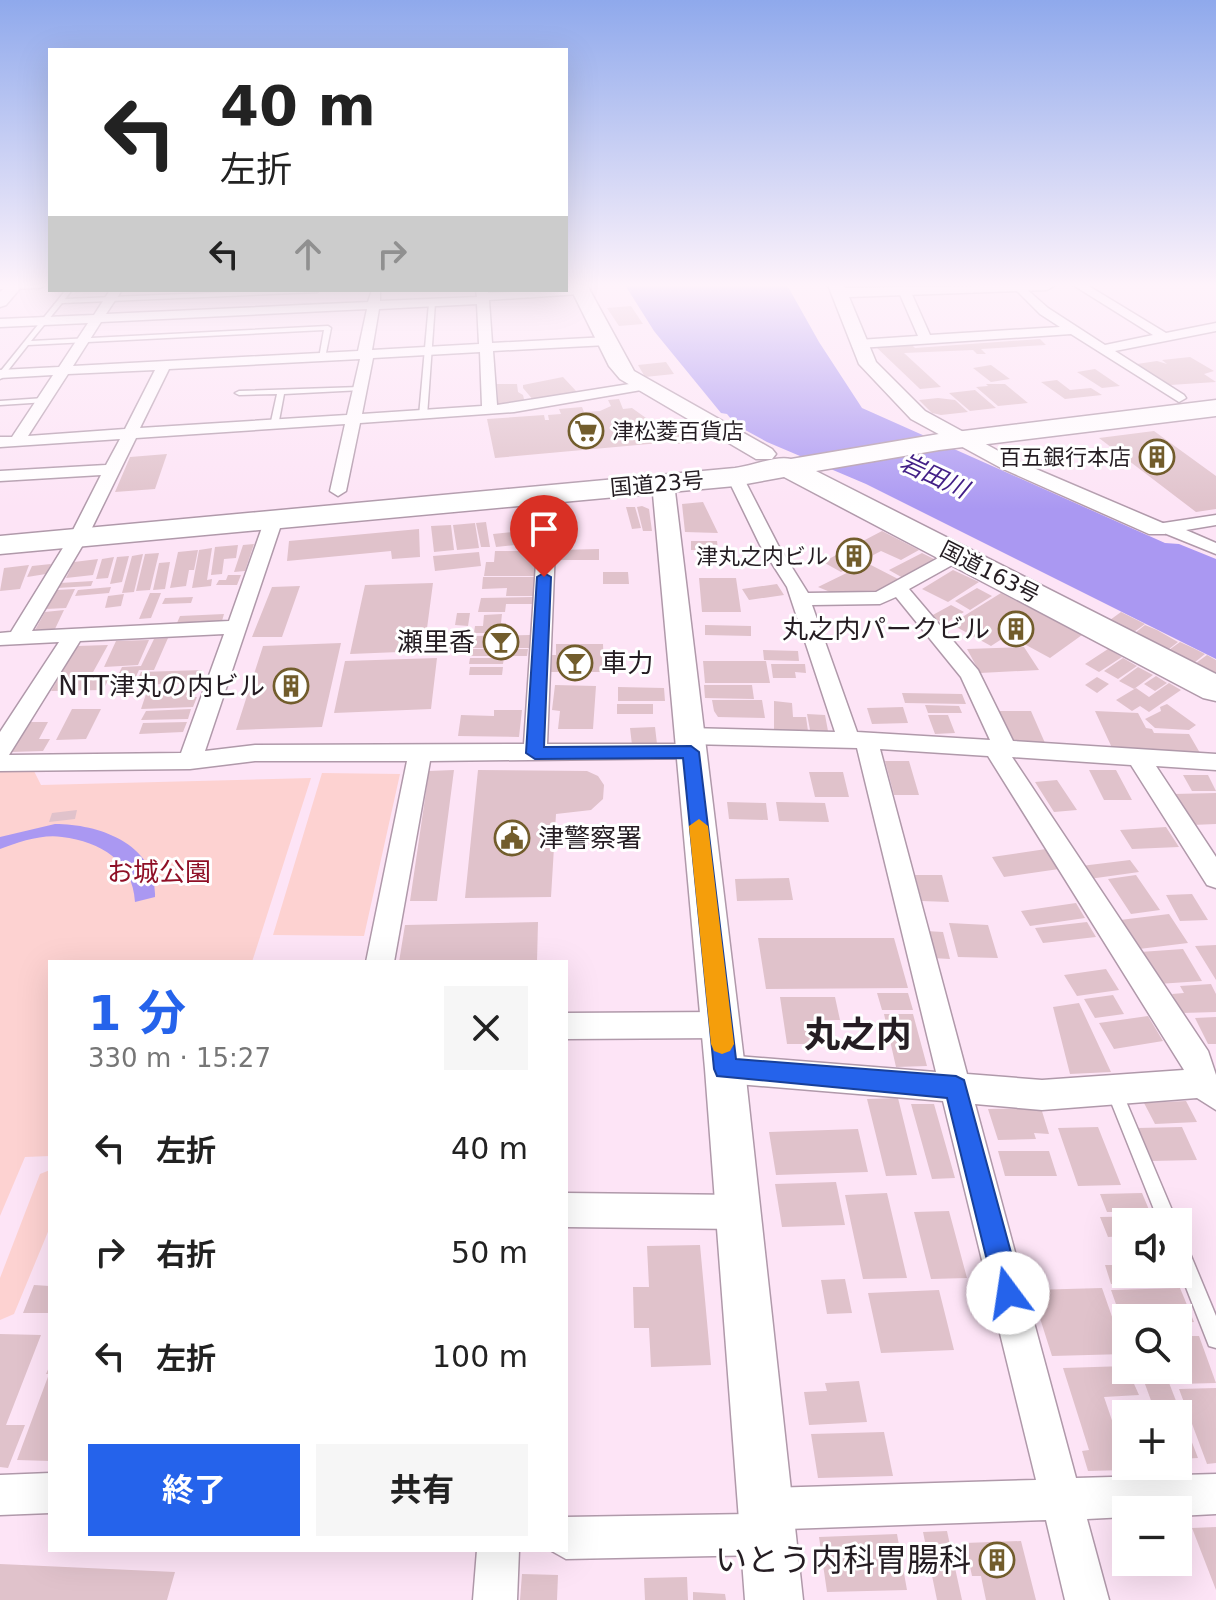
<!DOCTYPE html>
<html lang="ja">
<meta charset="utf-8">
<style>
:root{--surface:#fff;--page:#f6f6f6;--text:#222;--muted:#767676;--accent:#2563eb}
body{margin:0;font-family:"DejaVu Sans","Noto Sans JP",sans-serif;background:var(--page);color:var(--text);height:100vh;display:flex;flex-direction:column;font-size:30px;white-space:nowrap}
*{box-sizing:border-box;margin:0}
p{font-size:26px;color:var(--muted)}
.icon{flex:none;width:44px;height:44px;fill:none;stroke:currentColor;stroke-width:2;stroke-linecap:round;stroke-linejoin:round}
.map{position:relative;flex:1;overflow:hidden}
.details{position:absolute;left:48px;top:960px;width:520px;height:592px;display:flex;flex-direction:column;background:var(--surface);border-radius:0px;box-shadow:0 8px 32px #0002}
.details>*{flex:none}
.guide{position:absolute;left:48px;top:48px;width:520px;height:244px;border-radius:0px;box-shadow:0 8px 32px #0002;background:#fff;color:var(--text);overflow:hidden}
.controls{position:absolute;left:1112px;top:1208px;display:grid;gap:16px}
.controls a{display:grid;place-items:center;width:80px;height:80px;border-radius:0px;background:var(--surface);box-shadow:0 8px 32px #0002;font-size:40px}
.pin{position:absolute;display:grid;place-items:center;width:68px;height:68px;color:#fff;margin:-82px -34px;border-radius:50% 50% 50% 0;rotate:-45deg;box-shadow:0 0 8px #0007}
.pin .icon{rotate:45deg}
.me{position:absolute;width:88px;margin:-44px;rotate:346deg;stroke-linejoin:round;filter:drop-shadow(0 0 6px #0008)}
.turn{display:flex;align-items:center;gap:28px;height:168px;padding:0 40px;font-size:36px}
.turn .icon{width:104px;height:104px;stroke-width:2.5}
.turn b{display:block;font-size:56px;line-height:68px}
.lanes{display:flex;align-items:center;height:76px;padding:0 40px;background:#0003;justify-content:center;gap:40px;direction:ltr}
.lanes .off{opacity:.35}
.round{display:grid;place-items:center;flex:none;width:84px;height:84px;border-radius:0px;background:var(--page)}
.headline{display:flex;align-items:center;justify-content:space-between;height:136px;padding:0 40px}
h1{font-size:48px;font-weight:700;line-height:60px;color:var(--accent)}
.button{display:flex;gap:16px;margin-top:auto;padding:16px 40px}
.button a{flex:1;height:92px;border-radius:0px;background:var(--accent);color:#fff;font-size:32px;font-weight:700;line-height:92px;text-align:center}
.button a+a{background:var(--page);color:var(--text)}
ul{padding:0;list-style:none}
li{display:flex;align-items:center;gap:24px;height:104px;padding:0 40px}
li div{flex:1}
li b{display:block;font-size:30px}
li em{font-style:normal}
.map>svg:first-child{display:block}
</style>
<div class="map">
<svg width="1216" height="1600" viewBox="0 0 1216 1600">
<rect width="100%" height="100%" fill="#fde4f6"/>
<path fill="#fdd2d1" d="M0,771H34L41,785L311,778L252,962H50V1156L25,1157L0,1216Z
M322,773L400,774L364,936L273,935Z
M50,1170V1227L14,1314L0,1320V1278L40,1174Z"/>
<path fill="#aa98f2" d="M625,285H787L819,342L862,408L1165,543L1179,544L1216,559V659L866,484L767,442L736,425L727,414L721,413L654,331Z
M55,824C99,824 157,844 155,897L135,902C133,861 101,842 62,837C42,834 19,842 0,849V837Z"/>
<path fill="#e0c2cb" d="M631,306L643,324L619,326L607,308Z
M1040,339L1046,345L981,349L986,354H977L973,350L904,353L941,387L920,389L875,346L911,344L915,348Z
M1190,357L1214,371L1204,374L1216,382L1170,385L1137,364L1157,361L1167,364L1162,360Z
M666,362L674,374L645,377L638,365Z
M991,365L1010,379L991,382L973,368Z
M1095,369L1120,386L1102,388L1077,372Z
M563,377L577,392L534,401L523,388V385Z
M1057,380L1070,390L1091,388L1102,395L1065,399L1041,382Z
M497,384H517L518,392L523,395L525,403L498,405Z
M986,384H1005L1028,403L998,406L976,387L988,386Z
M975,390L996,408L970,411L949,393Z
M938,398L955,400L968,412L941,415L932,413L919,400Z
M619,399L623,409L632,408L667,433L671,442L495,458L487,419L544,415L545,420H549L548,415L561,414L559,409L582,407L584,412L600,411L611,406L608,400Z
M1154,431L1216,476V509L1196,512L1099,438Z
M690,433L695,436L692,443L677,444L672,434Z
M167,454L155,489L115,492L130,457Z
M703,502L718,533L685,532L682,504Z
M642,506L649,509L652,531H643L637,507Z
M626,507H635L641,528L632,529Z
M486,522L490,547H481L476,523Z
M475,523L479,548L457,550L453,525Z
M451,525L454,550L434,552L431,526Z
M419,529L420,557L392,559L391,551L287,561L289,541Z
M532,530L535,543L496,547L493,534Z
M882,531L919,550L901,560L881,551L841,572L823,562Z
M691,541H717L718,550H691Z
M254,544L245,571L234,572L243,545Z
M238,545L236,558L224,559L222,574L211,575L215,547Z
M212,548L207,580L212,579L211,586L192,588L199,550Z
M599,549V560H556L557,550Z
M198,550L194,570H189L186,586L170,588L178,552Z
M495,551H535L534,576H484L486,562H494Z
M479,552L481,566L435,571L433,556Z
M159,553L150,590L136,591L145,554Z
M922,553L936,560L903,578L889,570Z
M143,554L134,592L122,593L132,556Z
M129,556L122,582L110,584L117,557Z
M114,557L108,578L96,579L102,559Z
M98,559L93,575L66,578L74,562Z
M170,562L165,589L153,590L159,563Z
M867,563L900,580L874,595L857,591L847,595L835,594L818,587Z
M51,564L46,574L27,577L32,566Z
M29,565L20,589L0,591L4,568Z
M953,570L979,582L948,602L922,589Z
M603,572H628L629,584H603Z
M228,575H241L237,585H216L219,580H226Z
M483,577H534V596H506L507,588L482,589Z
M699,578H736L741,612H702Z
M93,581L91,586L57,588L60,583Z
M433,583L424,651L350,654L365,585Z
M777,584L784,595L749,600L742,589Z
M300,586L282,637H252L272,587Z
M111,587L109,593L75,596L78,590Z
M977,588L992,596L970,610L955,601Z
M75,589L66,608L46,609L56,590Z
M150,593H161L151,618L139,619Z
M1001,593L1082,635L1050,658L1008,635L991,646L951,624Z
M124,594L121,606L105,608L108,596Z
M193,597L191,603L162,604L165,598Z
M533,597L532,604H506L505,612H478L481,598Z
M951,605L964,612L944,624L931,616Z
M64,610L55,629L35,630L45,612Z
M1121,612L1145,624L1134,632L1110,620Z
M457,613H470L468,626L455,625Z
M224,614L222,621L177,623L180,616Z
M502,614L501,623H506L505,633H474L475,626H483L484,615Z
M705,625L751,626V636L705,635Z
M1145,625L1157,630L1178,642L1169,649L1135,633Z
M453,630H469L466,650H449Z
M530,635L529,648H473L474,636Z
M168,638L154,670H139L132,685H113L122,667L141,666L154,639Z
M149,640L138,665L104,667L116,641Z
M1180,642L1193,648L1205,654L1194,663L1169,650Z
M341,643L322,727L236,730L263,646Z
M556,644H603L604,672H545L546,655H556Z
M108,645L92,674L112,673L103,690L51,691L77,646Z
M1024,647L1039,670L980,673L967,649Z
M472,649H528L527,656H471Z
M1108,649L1122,657L1099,672L1085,664Z
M763,650L798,651L799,661L764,660Z
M1207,655L1216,660V674L1196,663Z
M437,658L431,709L334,713L345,661Z
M470,658H504L503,664H469Z
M1123,658L1137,666L1118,679L1104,671Z
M703,661H766L770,683H705Z
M771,664H805L806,673L795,672L796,678H773Z
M470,667H503L502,675H469Z
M1138,667L1153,675L1134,689L1119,681Z
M202,670L197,683L135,685L141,672Z
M1156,676L1167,683L1155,691L1144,684Z
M1097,677L1109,684L1097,693L1085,685Z
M1169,683L1181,690L1149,712L1140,706L1132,711L1116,700L1136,688L1149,697Z
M555,685L596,686L593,729H558L560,711L552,710Z
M704,685H752L754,699L705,698Z
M618,687L664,688L665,701H618Z
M189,689L186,697H197L193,707L141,709L147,691Z
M902,693L962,694L966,704L905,703Z
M712,700H762L765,718L718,717L714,711Z
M774,701L792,703L793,717H806L808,731H774Z
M617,704H653V714H617Z
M1167,704L1196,725L1189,730L1155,728L1145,719L1161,711L1160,707Z
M925,705L959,706L962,713H928Z
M903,707L908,723L872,724L867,708Z
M72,709H101L86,739L56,740Z
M191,709L188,719L141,720L146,711Z
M494,710H522L519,737L458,736L461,715L494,716Z
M999,711H1031L1045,743L1012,742Z
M1095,711L1138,713L1146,728L1152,729L1154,733L1189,734L1200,753L1113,750Z
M807,714L825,715L828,731L810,730Z
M928,715H948L955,733L935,734Z
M28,722H48L39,739H50L43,751L11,752Z
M187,722L183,732L139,734L143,723Z
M655,727L657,744L632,745L630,728Z
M885,761H909L919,795H894Z
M454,770L437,901H410L429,771Z
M478,770L587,771L598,776L604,785L603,799L591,810L556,814L551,897L465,898Z
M1089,770H1116L1132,800H1104Z
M809,772H843L849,797H815Z
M1183,775H1208L1216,791H1192Z
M1057,780L1077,810L1054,812L1035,782Z
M1216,793V824L1192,825L1173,794Z
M727,802L766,803L768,820L729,819Z
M776,802L825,803L829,822L779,821Z
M77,810L75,819L49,822L52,813Z
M1166,827L1179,847L1132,849L1120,830Z
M1046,849L1059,869L1004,877L992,857Z
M1130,860L1139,872L1089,879L1081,866Z
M915,875H942L949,902L922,901Z
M1136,875L1160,910L1131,914L1108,879Z
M789,878L793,900L737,901L735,879Z
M1192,894L1208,920L1180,921L1166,895Z
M1076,903L1085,918L1030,926L1021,911Z
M1169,914L1188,943L1139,949L1120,920Z
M538,922L537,962H399L405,925Z
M1087,922L1096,937L1043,943L1035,928Z
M949,923L988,925L998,958L958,957Z
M926,931L943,932L950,959L932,958Z
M758,938H894L908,988L766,989Z
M1216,945V980L1195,946Z
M1183,949L1202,981L1158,984L1140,952Z
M1106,969L1119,990L1077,996L1064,975Z
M1211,984L1216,994V1012L1182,1013L1172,994L1184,993L1180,986Z
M877,993H908L913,1010H882Z
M1113,995L1124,1014L1095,1018L1084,999Z
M780,997H835L840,1020H818L822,1044H787Z
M1079,1003L1111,1072L1070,1074L1053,1007Z
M884,1014H913L927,1066L896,1067Z
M1148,1016L1163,1041L1114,1049L1099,1023Z
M1216,1017V1044H1208L1195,1018Z
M898,1098L917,1175L886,1176L867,1099Z
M1186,1101L1197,1122L1155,1124L1144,1103Z
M911,1104H934L955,1178L932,1179Z
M1041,1108L1049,1134L1034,1133L1036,1139L998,1140L988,1109Z
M1098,1127L1121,1185L1078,1186L1058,1128Z
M1182,1127L1197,1160L1151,1161L1137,1128Z
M858,1129L868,1172L776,1175L769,1132Z
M998,1151H1049L1057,1176H1005Z
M836,1182L845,1225L782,1227L775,1184Z
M887,1193L907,1278L863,1279L845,1195Z
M1142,1193L1150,1212H1107L1100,1194Z
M949,1211L967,1278L931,1279L914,1212Z
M1152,1216L1155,1222H1126V1236L1108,1237L1100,1217Z
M700,1245L711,1365L651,1367L649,1328H634L633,1287H649L647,1246Z
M1105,1265H1126V1274H1170L1174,1282L1111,1284Z
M845,1279L852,1313L827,1314L821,1280Z
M34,1285L50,1286V1313H23Z
M1102,1288L1125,1354L1052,1356L1031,1290Z
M1180,1288L1194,1322L1178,1323V1318H1126V1324H1123L1111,1290Z
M939,1290L954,1350L881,1353L868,1293Z
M1178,1329H1181L1184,1336H1199L1216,1383L1177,1384L1172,1370H1178Z
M0,1334L41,1335L6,1425H25L8,1468L0,1467Z
M50,1365V1461L17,1460L49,1374H46Z
M1126,1366L1139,1395L1104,1397L1118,1438H1126V1466H1162L1163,1469L1088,1471L1082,1451L1089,1450L1063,1368Z
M1166,1375L1178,1406L1198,1458L1178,1459V1414H1156L1142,1376Z
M859,1381L867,1422L809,1425L804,1392L827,1391L825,1383Z
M1216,1388V1463L1207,1464L1179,1389Z
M884,1432L893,1476L818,1478L811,1434Z
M1216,1527V1590L1192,1528Z
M947,1531L962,1600H937L923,1532Z
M897,1534L907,1590L827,1592L819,1537Z
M1021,1541L1036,1600H986L981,1576H972L965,1543Z
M0,1564L175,1572L167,1600H0Z
M522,1574L558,1575L557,1600H520Z
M687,1577L688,1600H645L644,1578Z
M693,1592L725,1594L726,1600H693Z"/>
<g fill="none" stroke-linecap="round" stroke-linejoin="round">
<g stroke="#b099aa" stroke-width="3">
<path id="service" d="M66,290H72L65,299L277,290H320L317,292L62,303L31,341L328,326L331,328L325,358L322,360L319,358L324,330L28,345L2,378L0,379V372Z
M432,301L435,303L427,416L423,418L419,416L429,303Z
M360,387L364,389L362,390L284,394L278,426L274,428L270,426L277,394L239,395L235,393L239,391Z
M44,398H47V402L0,405V401Z
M1115,1085L1120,1087L1177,1222H1159L1107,1092L1110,1087Z
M1178,1236L1184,1239L1216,1316V1348L1209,1346L1178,1267Z"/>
</g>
<g stroke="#b099aa" stroke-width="3">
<path id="minor" d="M0,285H46L40,288L0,289Z
M1011,285H1022L1048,308L1105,345L1153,335L1073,285H1087L1166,333L1216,323V331L1115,351L1184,395L1186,398L1179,402L1071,334L859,348L853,344L859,340L918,336L898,290L904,286L910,290L930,335L1060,327L1040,314Z
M566,287L580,286L586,290L580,294L489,300L492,343L607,337L613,341L607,345L493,351L497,405L642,382L647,383V389L514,412L360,423L346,491L338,496L330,491L345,424L136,438L87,538L32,631L229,621L265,519L274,514L283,519L205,751L255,745L524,744L537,548L526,495L534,490L542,495L555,548L547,744H691L699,746L702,752L699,758L430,761L394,962H366L407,761H255L190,769L0,771V732L59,642L0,645V633L11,632L69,538L101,475L0,481V471L106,465L120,439L0,447V437H12L53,375L0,378V370L59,367L88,323L0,327V319L94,315L110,290H122L106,314L368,302L372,290H380V301L477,297L476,290H488V293L566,290ZM477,304L479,344L372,350L379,309ZM367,309L358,351L73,366L101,322ZM480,352L482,406L362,414L373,358ZM360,359L347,415L140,428L169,369ZM155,370L125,429L28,436L68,374ZM224,634L181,753L9,755L80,641Z
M735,472L743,477L778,545L808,593L876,592L951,551H963L966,555L963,559L909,589L978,670L1013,741L1216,754V770L1156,766L1216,857V888L1207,885L1131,765L1012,757L1208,1051L1216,1075V1110L1197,1098L1042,1110L975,1104L1076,1478L1216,1474V1514L1178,1516V1510H1126V1517L1087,1519L1109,1600H1065L1046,1520L787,1529L789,1534L783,1549L768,1555L566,1559L550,1550H566V1517L749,1514L747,1509L753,1494L768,1488L1036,1480L943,1101L725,1083L714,1079L710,1069L714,1059L725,1055L936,1072L857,748L689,744L681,741L678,736L681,731L689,728L835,732L787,587L760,545L727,477ZM896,597L961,677L990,740L857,732L812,605L880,604ZM880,749L988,756L1184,1070L1042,1080L967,1074Z
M1216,515V525L1186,530L1216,543V554L1164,533H1151L1148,529L1157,524Z
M720,1012L730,1016L735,1025L730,1034L720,1038L566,1039V1013Z
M566,1193L739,1195L751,1200L756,1212L751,1224L739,1229L566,1227Z
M50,1473V1513L0,1515V1475Z
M477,1550H519L517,1600H473Z"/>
</g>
<g stroke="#b099aa" stroke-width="3">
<path id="tertiary" d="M7,285H23L6,305L0,307V292Z
M828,285H844L845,288L1055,285L1047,290L849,297L876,362L925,411L1015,460L1165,524L1169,529L1165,534H1149L1001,468L911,419L859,364Z
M663,476L674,483L745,1069L803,1600H745L705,1069L652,483Z"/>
</g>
<g stroke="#b099aa" stroke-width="3">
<path id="secondary" d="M569,285H587L634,371L772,449L776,454L772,459H756L620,379L609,366Z"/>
</g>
<g stroke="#b099aa" stroke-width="3">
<path id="trunk" d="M1216,400V416L939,450L816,471L1216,674V701L1203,698L784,477L735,486L0,554V536L735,468C752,466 777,455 791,459L939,434Z"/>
</g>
<use href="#service" fill="#fff" fill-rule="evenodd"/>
<use href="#minor" fill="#fff" fill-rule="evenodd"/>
<use href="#tertiary" fill="#fff" fill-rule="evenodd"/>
<use href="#secondary" fill="#fff" fill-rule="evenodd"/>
<use href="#trunk" fill="#fff" fill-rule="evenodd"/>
</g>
<linearGradient id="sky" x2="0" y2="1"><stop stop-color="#8fa9ec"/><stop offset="0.56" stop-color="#fef3fb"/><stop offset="1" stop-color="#fef3fb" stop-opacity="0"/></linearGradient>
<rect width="1216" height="509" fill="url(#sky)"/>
<path fill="#2563eb" stroke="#184099" stroke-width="2" d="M544,573L551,577L544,747L691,746L699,752L736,1059L956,1076L964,1080L1022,1293L1018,1303L1008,1307L999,1303L995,1293L947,1098L717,1076L714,1069L683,758L535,759L526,753L537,577Z"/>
<path fill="#f59e0b" d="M699,819L708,826L734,1044L730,1051L722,1054L714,1051L711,1044L689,826Z"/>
<defs>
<g id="supermarket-ring" transform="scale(1.8)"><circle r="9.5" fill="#fff" stroke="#725d2c" stroke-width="1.5"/><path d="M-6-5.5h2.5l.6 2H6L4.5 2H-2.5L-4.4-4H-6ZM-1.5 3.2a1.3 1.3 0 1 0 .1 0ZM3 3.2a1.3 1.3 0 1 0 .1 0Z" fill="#725d2c"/></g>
<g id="building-ring" transform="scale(1.8)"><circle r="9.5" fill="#fff" stroke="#725d2c" stroke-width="1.5"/><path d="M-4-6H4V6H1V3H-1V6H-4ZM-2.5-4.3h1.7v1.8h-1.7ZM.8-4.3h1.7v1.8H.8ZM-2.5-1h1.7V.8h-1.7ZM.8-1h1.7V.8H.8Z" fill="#725d2c"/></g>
<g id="bar-ring" transform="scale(1.8)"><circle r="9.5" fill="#fff" stroke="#725d2c" stroke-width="1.5"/><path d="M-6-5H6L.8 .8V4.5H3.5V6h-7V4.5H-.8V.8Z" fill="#725d2c"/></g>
<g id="civic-ring" transform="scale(1.8)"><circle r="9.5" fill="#fff" stroke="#725d2c" stroke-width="1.5"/><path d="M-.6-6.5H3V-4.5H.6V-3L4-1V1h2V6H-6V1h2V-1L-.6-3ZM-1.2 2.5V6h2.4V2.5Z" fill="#725d2c"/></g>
</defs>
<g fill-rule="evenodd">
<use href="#supermarket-ring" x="586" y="431"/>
<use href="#building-ring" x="1157" y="457"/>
<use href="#building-ring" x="854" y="556"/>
<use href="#building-ring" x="1016" y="629"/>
<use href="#bar-ring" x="501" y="642"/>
<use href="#bar-ring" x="575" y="663"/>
<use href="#building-ring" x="291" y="686"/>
<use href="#civic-ring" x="512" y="838"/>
<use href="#building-ring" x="997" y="1560"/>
</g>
<g text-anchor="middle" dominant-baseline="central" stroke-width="6" stroke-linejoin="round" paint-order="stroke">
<g font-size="22" fill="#251d23" stroke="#fff" text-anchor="end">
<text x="612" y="431" text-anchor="start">津松菱百貨店</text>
<text x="1131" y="457">百五銀行本店</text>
<text x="828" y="556">津丸之内ビル</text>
</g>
<g font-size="22" fill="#251d23" stroke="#fff">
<text transform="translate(657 484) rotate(-5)">国道23号</text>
<text transform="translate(990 572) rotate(27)">国道163号</text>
</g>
<g font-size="24" font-style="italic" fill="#432087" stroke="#fff">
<text transform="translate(934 476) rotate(25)">岩田川</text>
</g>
<g font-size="26" fill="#251d23" stroke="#fff" text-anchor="end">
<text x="990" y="629">丸之内パークビル</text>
<text x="475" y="642">瀬里香</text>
<text x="601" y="663" text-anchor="start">車力</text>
<text x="265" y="686">NTT津丸の内ビル</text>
<text x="538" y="838" text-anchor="start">津警察署</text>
</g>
<g font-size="26" fill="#8f0f26" stroke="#fff">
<text x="159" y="872">お城公園</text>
</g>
<g font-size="32" fill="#251d23" stroke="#fff" text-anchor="end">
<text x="971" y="1560">いとう内科胃腸科</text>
</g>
<g font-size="36" font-weight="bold" fill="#251d23" stroke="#fff">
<text x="858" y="1034">丸之内</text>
</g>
</g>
</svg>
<div class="controls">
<a><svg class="icon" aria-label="sound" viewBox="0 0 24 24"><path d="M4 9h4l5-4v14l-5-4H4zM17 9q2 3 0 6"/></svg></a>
<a><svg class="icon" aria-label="search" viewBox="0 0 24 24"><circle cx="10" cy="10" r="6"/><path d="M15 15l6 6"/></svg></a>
<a>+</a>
<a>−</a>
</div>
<div class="pin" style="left:544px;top:577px;background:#d93025"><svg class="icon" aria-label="arrive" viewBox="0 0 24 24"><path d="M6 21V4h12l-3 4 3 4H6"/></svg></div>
<svg class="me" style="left:1008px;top:1293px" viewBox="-20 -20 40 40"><circle r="19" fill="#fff"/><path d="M0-13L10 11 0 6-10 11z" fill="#2563eb"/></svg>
<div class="guide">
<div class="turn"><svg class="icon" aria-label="left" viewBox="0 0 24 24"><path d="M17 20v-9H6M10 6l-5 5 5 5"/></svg><div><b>40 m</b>左折</div></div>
<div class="lanes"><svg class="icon" aria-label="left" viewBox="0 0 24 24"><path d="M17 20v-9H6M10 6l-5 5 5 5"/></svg><svg class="icon off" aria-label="ahead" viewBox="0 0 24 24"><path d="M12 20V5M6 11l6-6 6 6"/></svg><svg class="icon off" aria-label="right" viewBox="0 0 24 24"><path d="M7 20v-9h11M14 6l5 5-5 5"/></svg></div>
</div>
<section class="details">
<div class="headline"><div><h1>1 分</h1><p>330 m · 15:27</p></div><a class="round"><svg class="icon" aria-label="close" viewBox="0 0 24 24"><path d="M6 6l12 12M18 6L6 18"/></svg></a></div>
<ul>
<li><svg class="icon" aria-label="left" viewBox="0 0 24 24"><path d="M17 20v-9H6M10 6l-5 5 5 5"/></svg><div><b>左折</b></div><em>40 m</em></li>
<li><svg class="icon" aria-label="right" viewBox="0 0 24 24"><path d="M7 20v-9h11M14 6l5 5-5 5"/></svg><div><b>右折</b></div><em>50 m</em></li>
<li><svg class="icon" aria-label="left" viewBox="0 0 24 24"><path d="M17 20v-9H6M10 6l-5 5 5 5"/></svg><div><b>左折</b></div><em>100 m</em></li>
</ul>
<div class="button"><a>終了</a><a>共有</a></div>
</section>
</div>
